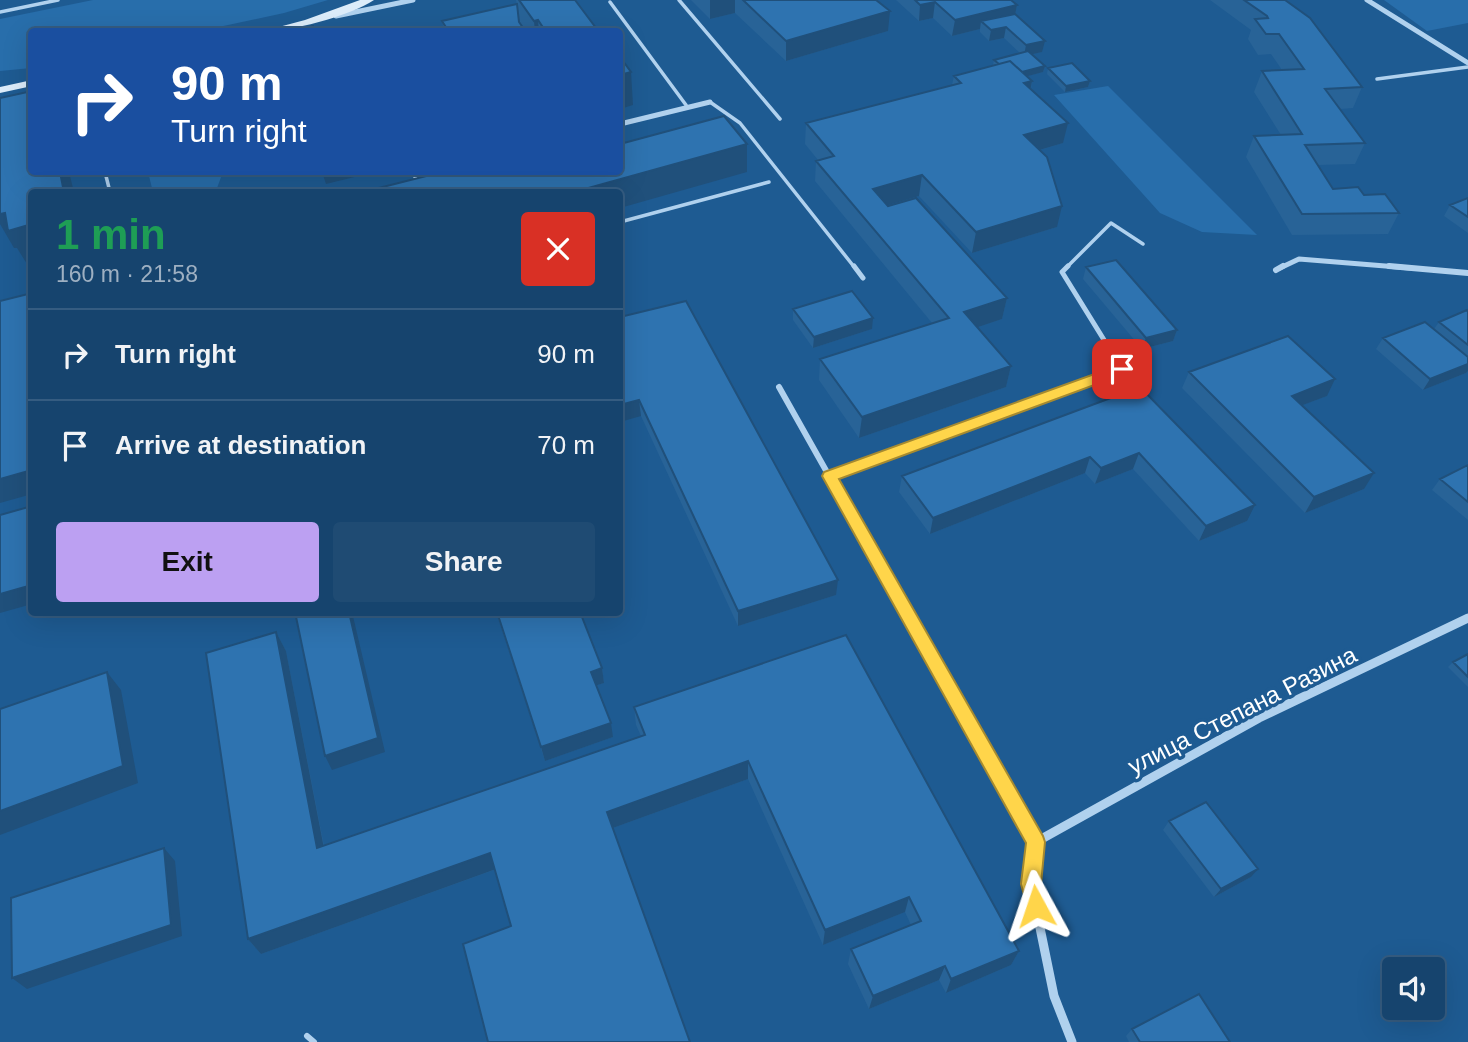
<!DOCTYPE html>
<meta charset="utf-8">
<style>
:root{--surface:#16446e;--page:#1f4b73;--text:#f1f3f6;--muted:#9eb0c2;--line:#355c81;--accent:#bca0f2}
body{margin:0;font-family:Arial,sans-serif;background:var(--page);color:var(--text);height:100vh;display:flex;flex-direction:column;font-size:26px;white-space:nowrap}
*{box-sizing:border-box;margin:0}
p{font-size:23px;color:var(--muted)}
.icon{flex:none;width:38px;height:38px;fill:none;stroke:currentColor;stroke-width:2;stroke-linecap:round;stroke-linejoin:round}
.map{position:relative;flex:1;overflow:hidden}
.sheet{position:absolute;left:28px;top:189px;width:595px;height:427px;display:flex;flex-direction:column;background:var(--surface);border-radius:7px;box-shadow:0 7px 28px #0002,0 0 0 2px var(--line)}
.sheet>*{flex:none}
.guide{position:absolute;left:28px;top:28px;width:595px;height:147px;border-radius:7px;box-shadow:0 7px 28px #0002,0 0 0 2px var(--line);background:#1a4fa0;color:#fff;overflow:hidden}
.fabs{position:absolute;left:1382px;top:957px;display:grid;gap:14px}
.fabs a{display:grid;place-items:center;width:63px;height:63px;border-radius:7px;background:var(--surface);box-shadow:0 7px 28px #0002,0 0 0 2px var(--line);font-size:35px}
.pin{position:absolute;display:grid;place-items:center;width:60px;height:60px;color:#fff;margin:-30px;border-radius:14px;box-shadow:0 4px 10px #0006}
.me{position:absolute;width:77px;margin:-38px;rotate:355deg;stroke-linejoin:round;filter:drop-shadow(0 0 5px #0008)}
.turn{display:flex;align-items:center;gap:24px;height:147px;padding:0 28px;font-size:32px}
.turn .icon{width:91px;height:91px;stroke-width:2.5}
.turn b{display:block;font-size:49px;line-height:60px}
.round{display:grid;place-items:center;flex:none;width:74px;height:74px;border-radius:7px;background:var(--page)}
.head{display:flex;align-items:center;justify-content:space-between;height:119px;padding:0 28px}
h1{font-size:42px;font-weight:700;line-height:52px;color:#1e9e55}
.button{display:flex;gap:14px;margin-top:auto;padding:14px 28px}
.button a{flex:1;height:80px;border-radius:7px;background:var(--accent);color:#111;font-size:28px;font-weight:700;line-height:80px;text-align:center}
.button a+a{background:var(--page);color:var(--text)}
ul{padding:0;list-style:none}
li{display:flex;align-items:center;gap:21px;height:91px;padding:0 28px;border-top:2px solid var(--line)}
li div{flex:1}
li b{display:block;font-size:26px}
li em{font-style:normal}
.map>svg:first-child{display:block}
</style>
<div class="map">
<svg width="1468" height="1042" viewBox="0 0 1468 1042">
<rect width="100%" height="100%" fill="#1e5b92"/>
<path fill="#286eab" d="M93,0H328L284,13L200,31L32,32L31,68L0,71V19Z
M1384,0H1468V23L1427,31Z
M1108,86L1257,235L1202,232L1160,213L1054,95Z
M148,172H223L217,188L210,192H153Z"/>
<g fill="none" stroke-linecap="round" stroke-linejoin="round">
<path stroke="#b0d1ee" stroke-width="3.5" d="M679,0L780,119
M610,2L686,105
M0,12L58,0
M1377,79L1468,67
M710,102L740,123L855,268
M105,172L110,192
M413,172L418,184
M489,172L513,175
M620,222L769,182
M1066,268L1111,223L1143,244"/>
<path stroke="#b0d1ee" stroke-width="5" d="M854,266L863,278
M830,476L1122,369L1062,272L1068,266"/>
<path stroke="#b0d1ee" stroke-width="6" d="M307,1036L314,1042"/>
<path stroke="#b0d1ee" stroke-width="5" d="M1367,0L1468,63
M336,16L413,0
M620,124L710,102
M1280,268L1299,259L1410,268"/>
<path stroke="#b0d1ee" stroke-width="6" d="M1389,266L1468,273
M1276,270L1283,266
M779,387L904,609"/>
<path stroke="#b0d1ee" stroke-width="9" d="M903,607L1036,842L1031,884L1054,996L1072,1042
M1036,842L1259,718L1468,618"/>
<path fill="#dcecfa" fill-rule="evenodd" d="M360,0H374C350,16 289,32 260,32L305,20Z
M32,80V86L0,93V87Z"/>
</g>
<path fill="#286397" d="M516,0H575L599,32H447L443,26L442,21L517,4Z
M691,0H876L888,31L786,61L735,13L710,19Z
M896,0H1011L1017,5L1015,14L1042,52L1031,54L1045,66L1043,72L1027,76L1032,81L1031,89L1063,143L1040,150L1057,227L972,253L919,196L887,205L1007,298L1002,319L977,327L1011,366L1006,387L859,438L819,380L820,359L932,323L815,181L816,161L818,160L805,144L806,123L952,85L954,76L993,65L994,60L1020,53L1004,38L989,41L980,32V29L952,36L933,18L919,21Z
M1210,0H1285L1362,87L1353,108L1340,109L1365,143L1355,164L1318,165L1333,189L1364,195L1399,213L1388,234L1292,235L1246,157L1254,136L1281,135L1254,92L1262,71L1282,70L1271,54L1258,55L1248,39L1251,30Z
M1048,68L1090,81L1088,87L1065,92L1047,74Z
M1468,198V233L1444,216L1450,205Z
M1086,267L1177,330L1173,341L1142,349L1083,279Z
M793,309L872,329L813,348L793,320Z
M1468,311V371L1466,373L1423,390L1376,349L1383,338L1434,329L1439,322Z
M620,317L836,595L738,626L641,416Z
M1189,372L1327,396L1302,405L1364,489L1305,513L1182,388Z
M1140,387L1247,521L1199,541L1133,469L1095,484L1085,473L930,534L899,492L902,476Z
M1468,465V520L1432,490L1440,479Z
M496,612H580L602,668L604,683L597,685L613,737L545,761Z
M276,632L286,651L324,846L641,736L636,725L634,707L846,635L1019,951L1011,965L946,993L939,980L869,1009L848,964L851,949L911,925L905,912L823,945L748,779L613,828L511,926L494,870L261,954L248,939Z
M1468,654V687L1448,667L1453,662Z
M1169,821L1251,877L1214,897L1163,830Z
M1132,1029L1230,1042H1129L1126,1036Z"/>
<path fill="#20507b" d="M710,0H735V13L710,19Z
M935,2L933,18L919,21L920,5Z
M1017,5L1014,20L981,21L980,29L952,36L955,20Z
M890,11L888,31L786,61V41Z
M538,20L539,32H535L534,21Z
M1006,27L1004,38L989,41L991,30Z
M1045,41L1042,52L1024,56L1026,45Z
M1045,66L1043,72L1010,81L1011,75Z
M631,72L633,105L620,109V75Z
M1032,81L1028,102L1024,83Z
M1090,81L1088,87L1065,92L1066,86Z
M1068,123L1063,143L1019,156L1024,135Z
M747,144V172L620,208V192H574Z
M60,172H69L74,192H64Z
M322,172H375L326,184Z
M922,175L919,196L871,210L873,189Z
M1062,206L1057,227L972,253L976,232Z
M5,213L32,224V262L27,264L17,248H14L0,224V214Z
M1007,298L1002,319L960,333L964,312Z
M873,318L872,329L813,348L814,337Z
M1177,330L1173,341L1142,349L1146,338Z
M1468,364V371L1466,373L1423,390L1430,379Z
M1011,366L1006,387L859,438L862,417Z
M1335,379L1327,396L1284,412L1292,396Z
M639,400L641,416L620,422V405Z
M1139,453L1133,469L1095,484L1101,468Z
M1090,457L1085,473L930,534L933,518Z
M32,470V494L0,503V479Z
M1374,473L1364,489L1305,513L1314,497Z
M1255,505L1247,521L1199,541L1206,526Z
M838,580L836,595L738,626V611Z
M32,585V604L0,613V594Z
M349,612H352L385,752L332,770L325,756Z
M276,632L286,651L327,864L317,848Z
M602,668L604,683L594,686L591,672Z
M107,672L121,690L138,783L0,835V811Z
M611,723L613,737L545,761L541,747Z
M748,761V779L610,829L607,812Z
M164,848L175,861L182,936L27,989L12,978Z
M490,853L496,869L261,954L248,939Z
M1258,869L1251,877L1214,897L1221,889Z
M909,897L905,912L823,945L825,930Z
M1019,951L1011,965L946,993L951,979Z
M945,966L939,980L869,1009L873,996Z"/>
<path fill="#2e73b0" stroke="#20507b" stroke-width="2" d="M519,0H575L599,32H546L538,20L534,21Z
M743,0H876L890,11L786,41Z
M915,0H1011L1017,5L955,20L935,2L920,5Z
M1244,0H1285L1310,18L1362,87L1325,89L1365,143L1305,145L1333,189L1358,187L1364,195L1385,194L1399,213L1302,214L1254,136L1302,134L1262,71L1304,69L1279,34H1266L1255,19L1268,18L1267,16Z
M517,4L519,22L526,32H449L442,21Z
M1015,14L1045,41L1026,45L1006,27L991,30L981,21Z
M313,26L316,32H288Z
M1028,51L1045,66L1022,72L1010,61L999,64L994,60Z
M620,57L631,72L620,75Z
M1010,61L1032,81L1024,83L1068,123L1024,135L1047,157L1062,206L976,232L922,175L873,189L888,206L916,198L1007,298L964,312L1011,366L862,417L820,359L949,318L816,161L834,156L806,123L961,83L954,76Z
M1072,63L1090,81L1066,86L1048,68Z
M32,91V172H60L64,192H32V224L8,231L5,213L0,214V98Z
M724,116L747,144L574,192H510L509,190L500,192H363L442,172H498L501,176L519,172H620V144Z
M1468,198V217L1450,205Z
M1116,260L1177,330L1146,338L1086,267Z
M852,291L873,318L814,337L793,309Z
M32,293V470L0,479V301Z
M686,301L838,580L738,611L639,400L620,405V317Z
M1467,310L1468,311V345L1439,322Z
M1425,322L1468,357V364L1430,379L1383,338Z
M1288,336L1335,379L1292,396L1374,473L1314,497L1189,372Z
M1140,387L1255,505L1206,526L1139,453L1101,468L1090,457L933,518L902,476Z
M1468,465V502L1440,479Z
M32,506V585L0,594V515Z
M295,612H349L378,738L325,756Z
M497,612H580L602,668L591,672L611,723L541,747Z
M276,632L317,848L645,735L634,707L846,635L1019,951L951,979L945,966L873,996L851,949L921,921L909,897L825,930L748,761L607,812L690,1042H488L463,944L511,926L490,853L248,939L206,653Z
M1468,654V677L1453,662Z
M107,672L123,766L0,811V709Z
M1206,802L1258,869L1221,889L1169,821Z
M164,848L171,925L12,978L11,898Z
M1199,994L1230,1042H1140L1132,1029Z"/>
<path fill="#ffd54a" stroke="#a68a30" stroke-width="2" d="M1122,364L1129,369L1127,373L839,479L1043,836L1045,842L1041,884L1046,906L1043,913L1036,916L1029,913L1021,884L1026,843L822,476L824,472Z"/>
<g text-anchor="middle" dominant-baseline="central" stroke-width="7" stroke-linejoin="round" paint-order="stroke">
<g font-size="24" fill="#fff" stroke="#1e5b92">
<text transform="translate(1242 710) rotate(-27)">улица Степана Разина</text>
</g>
</g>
</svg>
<div class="fabs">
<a><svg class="icon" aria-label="sound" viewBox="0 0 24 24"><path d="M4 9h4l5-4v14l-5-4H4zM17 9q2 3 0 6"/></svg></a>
</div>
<div class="pin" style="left:1122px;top:369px;background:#d93025"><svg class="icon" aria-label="arrive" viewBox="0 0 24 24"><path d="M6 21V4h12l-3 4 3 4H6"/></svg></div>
<svg class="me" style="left:1036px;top:906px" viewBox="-20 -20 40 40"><path d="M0-17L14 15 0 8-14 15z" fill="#ffd54a" stroke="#fff" stroke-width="4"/></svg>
<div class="guide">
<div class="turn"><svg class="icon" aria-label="right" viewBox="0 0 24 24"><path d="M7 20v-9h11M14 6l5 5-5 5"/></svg><div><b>90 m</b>Turn right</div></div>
</div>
<section class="sheet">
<div class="head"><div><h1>1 min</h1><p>160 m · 21:58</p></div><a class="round" style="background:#d93025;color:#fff"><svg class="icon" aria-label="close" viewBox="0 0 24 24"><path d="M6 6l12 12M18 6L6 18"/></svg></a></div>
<ul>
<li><svg class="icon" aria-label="right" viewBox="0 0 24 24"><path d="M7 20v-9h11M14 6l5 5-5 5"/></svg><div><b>Turn right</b></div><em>90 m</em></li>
<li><svg class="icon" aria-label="arrive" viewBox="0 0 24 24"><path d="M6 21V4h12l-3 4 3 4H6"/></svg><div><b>Arrive at destination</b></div><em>70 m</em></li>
</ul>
<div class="button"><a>Exit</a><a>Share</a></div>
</section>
</div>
